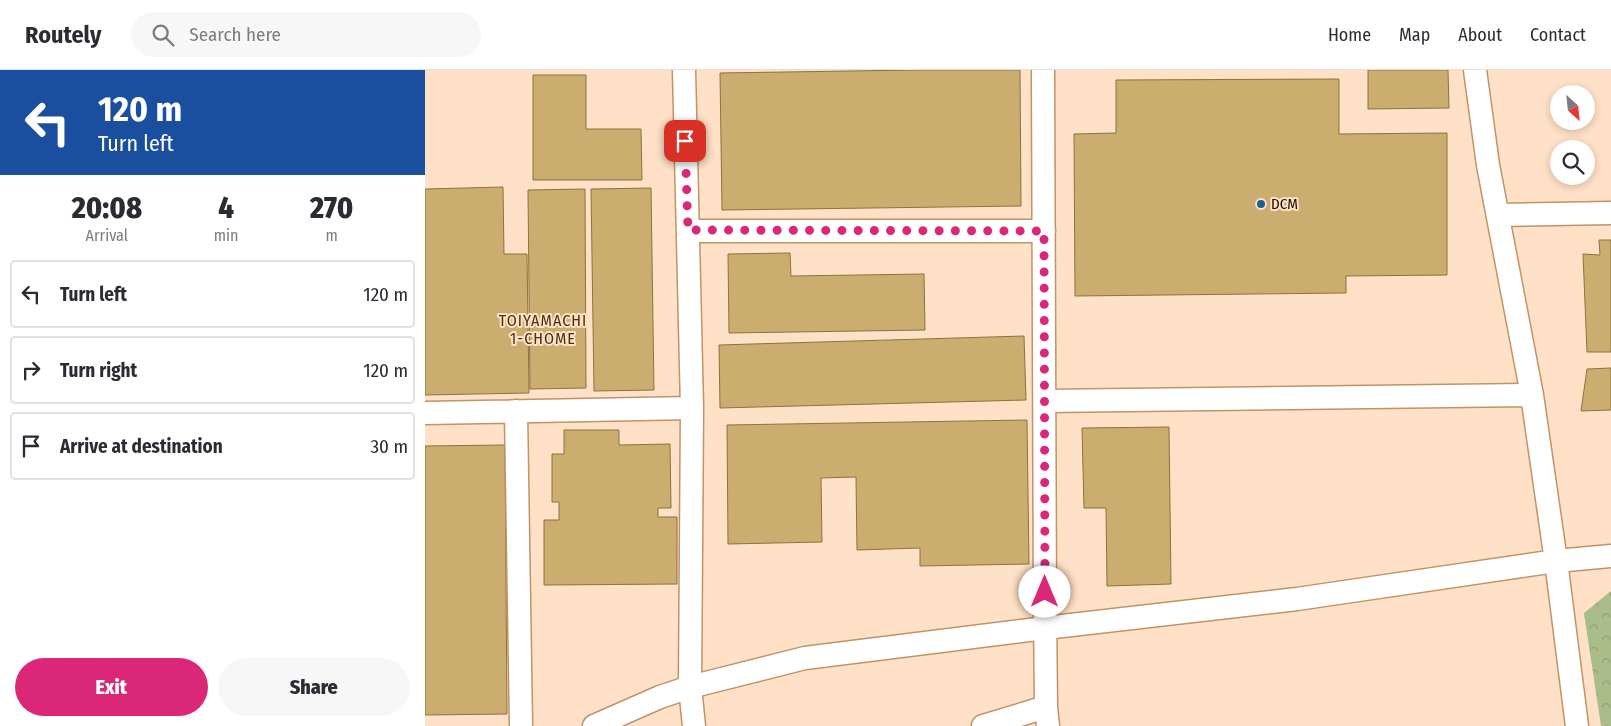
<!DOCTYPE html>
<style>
:root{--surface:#fff;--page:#f7f7f7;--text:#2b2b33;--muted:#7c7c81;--line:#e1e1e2;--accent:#db2777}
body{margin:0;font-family:"Fira Sans Condensed",sans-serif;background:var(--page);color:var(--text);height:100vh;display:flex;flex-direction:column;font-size:19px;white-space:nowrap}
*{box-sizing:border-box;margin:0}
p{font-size:16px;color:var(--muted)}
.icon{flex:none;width:28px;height:28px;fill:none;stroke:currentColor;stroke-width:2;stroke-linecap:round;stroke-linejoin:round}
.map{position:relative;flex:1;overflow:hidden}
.side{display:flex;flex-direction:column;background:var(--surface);width:425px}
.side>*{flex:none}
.guide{background:#1a4fa0;color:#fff;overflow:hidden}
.needle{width:32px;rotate:153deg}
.buttons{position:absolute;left:1125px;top:15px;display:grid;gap:10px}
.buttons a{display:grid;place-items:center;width:45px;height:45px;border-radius:50%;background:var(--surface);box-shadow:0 2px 8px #0003;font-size:25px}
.pin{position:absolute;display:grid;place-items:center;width:42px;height:42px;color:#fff;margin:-21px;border-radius:10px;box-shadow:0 2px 8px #0006}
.me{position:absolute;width:55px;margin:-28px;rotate:0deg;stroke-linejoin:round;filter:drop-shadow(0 0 4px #0008)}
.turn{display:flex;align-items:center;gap:18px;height:105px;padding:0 15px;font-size:22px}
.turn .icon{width:65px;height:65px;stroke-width:2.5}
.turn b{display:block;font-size:35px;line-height:42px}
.eta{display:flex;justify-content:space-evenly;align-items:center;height:85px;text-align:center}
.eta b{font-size:30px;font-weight:800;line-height:35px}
.cta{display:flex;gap:10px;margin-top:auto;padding:10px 15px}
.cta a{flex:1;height:58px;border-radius:30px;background:var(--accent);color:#fff;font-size:20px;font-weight:800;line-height:58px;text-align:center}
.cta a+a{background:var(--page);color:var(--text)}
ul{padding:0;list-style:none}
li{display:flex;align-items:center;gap:15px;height:68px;margin:0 10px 8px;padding:0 5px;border:2px solid var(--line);border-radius:5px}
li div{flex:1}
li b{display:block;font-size:19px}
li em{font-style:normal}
header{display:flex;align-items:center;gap:30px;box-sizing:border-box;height:70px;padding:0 25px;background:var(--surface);border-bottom:1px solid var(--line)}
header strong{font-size:24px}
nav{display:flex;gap:28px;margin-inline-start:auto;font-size:18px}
.search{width:350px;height:45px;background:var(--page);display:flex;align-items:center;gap:12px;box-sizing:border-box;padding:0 18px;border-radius:28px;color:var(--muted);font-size:19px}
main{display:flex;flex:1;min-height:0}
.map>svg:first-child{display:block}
</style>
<header>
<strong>Routely</strong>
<div class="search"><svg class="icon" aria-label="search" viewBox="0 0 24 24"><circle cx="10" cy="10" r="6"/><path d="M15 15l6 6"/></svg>Search here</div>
<nav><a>Home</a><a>Map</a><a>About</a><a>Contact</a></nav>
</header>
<main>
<section class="side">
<div class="guide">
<div class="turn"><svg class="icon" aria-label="left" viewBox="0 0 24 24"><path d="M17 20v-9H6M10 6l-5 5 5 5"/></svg><div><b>120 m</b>Turn left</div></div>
</div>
<div class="eta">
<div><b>20:08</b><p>Arrival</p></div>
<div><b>4</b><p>min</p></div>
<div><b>270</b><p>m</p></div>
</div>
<ul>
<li><svg class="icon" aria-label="left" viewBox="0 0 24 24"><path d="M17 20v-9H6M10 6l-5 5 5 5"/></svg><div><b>Turn left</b></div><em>120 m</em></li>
<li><svg class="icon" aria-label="right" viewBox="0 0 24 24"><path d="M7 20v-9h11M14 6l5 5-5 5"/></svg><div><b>Turn right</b></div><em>120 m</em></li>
<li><svg class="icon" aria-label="arrive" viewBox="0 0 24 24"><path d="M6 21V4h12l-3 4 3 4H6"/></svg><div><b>Arrive at destination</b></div><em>30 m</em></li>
</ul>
<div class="cta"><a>Exit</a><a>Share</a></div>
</section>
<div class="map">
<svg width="1186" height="656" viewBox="0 0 1186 656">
<defs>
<pattern id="park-crowns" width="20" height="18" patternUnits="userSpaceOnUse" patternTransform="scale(1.25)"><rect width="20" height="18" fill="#a9bc8a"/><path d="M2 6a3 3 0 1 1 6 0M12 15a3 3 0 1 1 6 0" fill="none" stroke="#91a075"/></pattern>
</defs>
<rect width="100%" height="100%" fill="#fee1c6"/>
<path fill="url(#park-crowns)" d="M1186,521V656H1176L1159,543Z"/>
<path fill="#caad6f" stroke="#8c733c" d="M491,0H595L596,136L297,140L295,3Z
M943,0H1023L1024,38L943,39Z
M108,5H161V59H216L217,110H108Z
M914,9V64L1022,63V205L921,206V223L650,226L649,64L691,63V10Z
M78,117L79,184H102L104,323L0,325V119Z
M226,118L229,320L169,321L166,119Z
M160,119L161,318L105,319L103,120Z
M1174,170H1186V282H1162L1158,184L1175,185Z
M365,183L366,206L499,204L500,260L304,263L303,184Z
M599,266L601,330L295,338L294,275Z
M1186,298V340L1156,341L1162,299Z
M602,350L604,494L495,496V478L432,480L431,407L396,408L397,472L303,474L302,355Z
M744,357L746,514L682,516L681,438H659L657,358Z
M139,360H194V375L245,374L246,438H233V447H252V514L119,515V450H134V432H127V384H139Z
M80,375L82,644L0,645V376Z"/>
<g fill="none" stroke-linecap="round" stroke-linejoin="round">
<g stroke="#c09368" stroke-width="25">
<path id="minor" d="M259,0L267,338L265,617L269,656
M618,0L620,541L621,637L623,656
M1050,0L1063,95L1107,325L1131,491L1152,656
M1074,145L1186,143
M263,161H619
M620,331L1107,325
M91,341L96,656
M0,343L267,338
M169,656L235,627L265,617L380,588L620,558L872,529L1131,491L1186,486
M558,656L621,637"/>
</g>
<use href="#minor" stroke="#fff" stroke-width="22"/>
</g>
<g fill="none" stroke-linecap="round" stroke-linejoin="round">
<path stroke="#db2777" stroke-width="9" stroke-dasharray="0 16.2" d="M260,71L263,160L619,161L620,522"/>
</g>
<circle fill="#196295" stroke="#fee1c6" stroke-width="2" cx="836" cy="134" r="5"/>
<g text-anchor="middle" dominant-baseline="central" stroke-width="4" stroke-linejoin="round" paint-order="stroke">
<g font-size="15" fill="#1a0a00" stroke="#fee1c6" text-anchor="start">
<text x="846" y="134">DCM</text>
</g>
<g font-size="16" letter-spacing="1" fill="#4e300f" stroke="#fee1c6">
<text x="118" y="250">TOIYAMACHI<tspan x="118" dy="18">1-CHOME</tspan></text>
</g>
</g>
</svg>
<div class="buttons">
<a><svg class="needle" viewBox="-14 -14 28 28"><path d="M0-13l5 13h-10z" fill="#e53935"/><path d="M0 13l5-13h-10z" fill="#7c7c81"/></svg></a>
<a><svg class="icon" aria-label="search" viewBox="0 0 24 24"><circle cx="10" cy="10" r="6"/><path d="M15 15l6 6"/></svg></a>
</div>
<div class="pin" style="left:260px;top:71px;background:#d93025"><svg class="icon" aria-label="arrive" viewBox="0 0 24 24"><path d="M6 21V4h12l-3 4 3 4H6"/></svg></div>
<svg class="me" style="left:620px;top:522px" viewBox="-20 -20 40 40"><circle r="19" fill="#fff"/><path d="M0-13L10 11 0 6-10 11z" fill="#db2777"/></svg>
</div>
</main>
